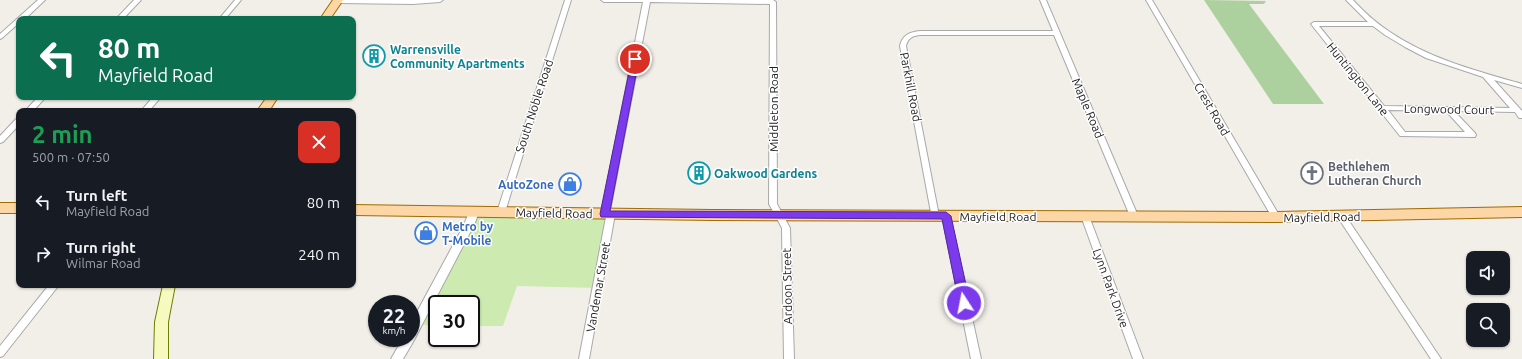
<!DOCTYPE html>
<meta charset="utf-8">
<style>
:root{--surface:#171b24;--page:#20242c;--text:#f1f3f6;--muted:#9ea1a6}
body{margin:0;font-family:Ubuntu,sans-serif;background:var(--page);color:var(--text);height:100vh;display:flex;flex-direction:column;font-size:15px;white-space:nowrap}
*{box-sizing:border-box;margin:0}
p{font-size:13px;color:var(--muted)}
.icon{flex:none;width:22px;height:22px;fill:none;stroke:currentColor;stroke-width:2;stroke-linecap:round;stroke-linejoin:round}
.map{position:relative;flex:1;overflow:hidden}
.side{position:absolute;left:16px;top:108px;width:340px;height:180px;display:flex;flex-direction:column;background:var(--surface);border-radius:8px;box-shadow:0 1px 3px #0004}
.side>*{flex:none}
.top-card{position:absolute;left:16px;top:16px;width:340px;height:84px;border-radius:8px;box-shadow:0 1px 3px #0004;background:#0b6e4f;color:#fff;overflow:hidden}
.tools{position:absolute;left:1466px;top:251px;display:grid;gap:8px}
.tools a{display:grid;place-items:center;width:44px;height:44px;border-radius:8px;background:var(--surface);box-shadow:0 1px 3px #0004;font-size:20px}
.speed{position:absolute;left:368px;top:295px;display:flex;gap:8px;font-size:20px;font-weight:700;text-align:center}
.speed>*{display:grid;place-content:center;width:52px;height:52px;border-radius:50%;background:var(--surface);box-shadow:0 1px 3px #0004;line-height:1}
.speed small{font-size:10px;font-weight:400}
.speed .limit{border:2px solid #111;border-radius:6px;background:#fff;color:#111}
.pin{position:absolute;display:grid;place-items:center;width:34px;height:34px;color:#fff;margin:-17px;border:2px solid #fff;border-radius:50%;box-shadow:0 1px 4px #0007}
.me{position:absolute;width:44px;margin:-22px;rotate:349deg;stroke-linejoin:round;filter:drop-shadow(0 0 3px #0008)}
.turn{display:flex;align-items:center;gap:14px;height:84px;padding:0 16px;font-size:18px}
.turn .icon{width:52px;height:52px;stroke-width:2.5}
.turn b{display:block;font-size:28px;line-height:34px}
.round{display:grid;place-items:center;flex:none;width:42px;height:42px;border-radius:8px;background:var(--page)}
.overview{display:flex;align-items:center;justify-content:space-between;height:68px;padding:0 16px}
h1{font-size:24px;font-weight:600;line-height:30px;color:#1e9e55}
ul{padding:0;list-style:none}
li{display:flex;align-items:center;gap:12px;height:52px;padding:0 16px}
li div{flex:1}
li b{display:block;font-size:15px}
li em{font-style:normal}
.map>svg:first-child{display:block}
</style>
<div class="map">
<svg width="1522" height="359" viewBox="0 0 1522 359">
<rect width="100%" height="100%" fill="#f2efe9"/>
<path fill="#cdebb0" d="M474,212L611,214L597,288L517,286L503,326H471V304H437V325H416Z"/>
<path fill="#add19e" d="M1204,0L1266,1L1264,4H1249L1324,104H1273Z"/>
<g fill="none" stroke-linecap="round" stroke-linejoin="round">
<g stroke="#a9a9a9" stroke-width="2">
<path id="minor" d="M38,0H45L25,19H19V23L2,38L0,39V34Z
M134,0H141L123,19H116Z
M235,0H241L225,19H219Z
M336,0H443L440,2L413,4L338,3L336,2Z
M565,0H571L505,212L504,214H498L497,212Z
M601,0H773L776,2L777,204L790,228L794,359H784L782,228L769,204L770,4L650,2L610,211L614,212L615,214L589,359H579L606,217L602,216L601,214L643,2H604Z
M1040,0H1046L1138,216L1137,218H1131L1130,216L1054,35H920C912,36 908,38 906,46L939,216L938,218H932L900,46C902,35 910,32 920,31H1053Z
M1146,0H1152L1279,215L1280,217L1279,219H1273Z
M1346,0H1353C1364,12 1376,23 1390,32C1430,59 1477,71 1522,84V88L1494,80L1522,111V118H1519L1515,112L1454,111L1475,133L1476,135L1475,137L1400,136L1311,24L1314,22H1368ZM1319,26H1373L1385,35L1405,47L1426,58L1483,77L1510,108L1384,106ZM1388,110L1446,111L1465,132H1405Z
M38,97H46L33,111H25Z
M153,97H161L149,111H141Z
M16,119H19V125L3,142L0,143V136Z
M946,213L949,214L950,216L981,359H971L942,216L943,214Z
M1085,213L1088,214L1089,216L1143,359H1133L1081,216L1082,214Z
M1342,214L1345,215L1441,359H1431L1339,219L1338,217L1339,215Z
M49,285H59L3,356L0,357V346Z"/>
</g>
<g stroke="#a9a9a9" stroke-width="2">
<path id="tertiary" d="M474,208L478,209L479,212L474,225L413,342L403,359H391L403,338H411V323L464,225L470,209Z"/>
</g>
<g stroke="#707d05" stroke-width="2">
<path id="secondary" d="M163,285H175L168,322V359H154L155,322Z"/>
</g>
<g stroke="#a06b00" stroke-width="2">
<path id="primary" d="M333,0H343L330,19H320Z
M267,97H278L269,111H257Z
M0,203H19V213H0Z
M353,205L713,210L1276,212L1522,207V217L1276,222L713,220L353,215Z"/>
</g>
<use href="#minor" fill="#fff" fill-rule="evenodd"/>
<use href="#tertiary" fill="#fff" fill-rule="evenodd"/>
<use href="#secondary" fill="#f7fabf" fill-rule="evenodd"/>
<use href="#primary" fill="#fcd6a4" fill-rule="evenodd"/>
</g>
<path fill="#7c3aed" stroke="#51269a" d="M632,57H638L639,59L610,211L946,212L951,216L970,303L968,306L964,307L961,306L959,303L942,219L601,217L600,214Z"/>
<defs>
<g id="building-ring" transform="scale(1.15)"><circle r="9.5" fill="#fff" stroke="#0f9aa8" stroke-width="1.5"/><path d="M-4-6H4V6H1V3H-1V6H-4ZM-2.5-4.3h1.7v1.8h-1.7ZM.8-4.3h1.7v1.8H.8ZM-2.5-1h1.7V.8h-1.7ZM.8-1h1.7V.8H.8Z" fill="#0f9aa8"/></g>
<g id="church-ring" transform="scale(1.15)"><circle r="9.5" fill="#fff" stroke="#6b7280" stroke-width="1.5"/><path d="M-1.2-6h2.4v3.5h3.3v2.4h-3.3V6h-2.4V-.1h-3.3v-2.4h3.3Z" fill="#6b7280"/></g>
<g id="shop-ring" transform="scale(1.15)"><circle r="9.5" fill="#fff" stroke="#3f7fe0" stroke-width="1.5"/><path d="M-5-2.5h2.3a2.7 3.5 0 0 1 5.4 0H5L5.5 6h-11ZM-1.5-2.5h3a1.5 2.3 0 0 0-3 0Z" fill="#3f7fe0"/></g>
</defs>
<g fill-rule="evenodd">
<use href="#building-ring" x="374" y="56"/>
<use href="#building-ring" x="699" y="173"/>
<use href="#church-ring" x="1312" y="173"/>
<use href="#shop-ring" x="570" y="184"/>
<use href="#shop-ring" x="426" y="233"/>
</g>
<g text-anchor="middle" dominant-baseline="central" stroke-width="3" stroke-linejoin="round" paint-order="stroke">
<g font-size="12" font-weight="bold" fill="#0d838f" stroke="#fff" text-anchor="start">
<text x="390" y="49">Warrensville<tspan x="390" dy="14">Community Apartments</tspan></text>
<text x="714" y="173">Oakwood Gardens</text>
</g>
<g font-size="12" fill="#222" stroke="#fff">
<text transform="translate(1358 79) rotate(51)">Huntington Lane</text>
<text transform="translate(911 87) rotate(79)">Parkhill Road</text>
<text transform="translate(534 106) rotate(-72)">South Noble Road</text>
<text transform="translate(1088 108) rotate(67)">Maple Road</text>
<text transform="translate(773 109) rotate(-90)">Middleton Road</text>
<text transform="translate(1212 109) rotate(60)">Crest Road</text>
<text transform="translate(1449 109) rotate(1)">Longwood Court</text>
<text transform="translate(554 213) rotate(1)">Mayfield Road</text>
<text x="998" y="216">Mayfield Road</text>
<text transform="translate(1322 217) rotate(-1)">Mayfield Road</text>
<text transform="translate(787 286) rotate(-91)">Ardoon Street</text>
<text transform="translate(598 287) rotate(-80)">Vandemar Street</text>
<text transform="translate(1111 288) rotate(70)">Lynn Park Drive</text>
</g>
<g font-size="12" font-weight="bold" fill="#5b616d" stroke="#fff" text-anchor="start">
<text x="1328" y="166">Bethlehem<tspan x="1328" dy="14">Lutheran Church</tspan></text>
</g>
<g font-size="12" font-weight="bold" fill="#366cbe" stroke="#fff" text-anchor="end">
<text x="554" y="184">AutoZone</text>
<text x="442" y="226" text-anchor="start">Metro by<tspan x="442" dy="14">T-Mobile</tspan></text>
</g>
</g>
</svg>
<div class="tools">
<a><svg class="icon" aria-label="sound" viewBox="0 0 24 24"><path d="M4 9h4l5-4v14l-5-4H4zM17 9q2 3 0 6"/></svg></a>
<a><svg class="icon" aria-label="search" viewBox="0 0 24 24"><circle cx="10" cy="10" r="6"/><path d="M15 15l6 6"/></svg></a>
</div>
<div class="speed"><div>22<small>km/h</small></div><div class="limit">30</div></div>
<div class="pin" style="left:635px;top:59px;background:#d93025"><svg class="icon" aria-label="arrive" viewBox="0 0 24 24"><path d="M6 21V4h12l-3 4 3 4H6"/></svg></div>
<svg class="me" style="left:964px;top:303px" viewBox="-20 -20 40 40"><circle r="17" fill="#7c3aed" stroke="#fff" stroke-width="3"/><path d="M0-11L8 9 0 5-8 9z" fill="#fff"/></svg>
<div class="top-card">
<div class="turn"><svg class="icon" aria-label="left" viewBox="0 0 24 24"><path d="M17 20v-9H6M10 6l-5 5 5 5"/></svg><div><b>80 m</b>Mayfield Road</div></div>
</div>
<section class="side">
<div class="overview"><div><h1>2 min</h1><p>500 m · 07:50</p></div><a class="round" style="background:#d93025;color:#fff"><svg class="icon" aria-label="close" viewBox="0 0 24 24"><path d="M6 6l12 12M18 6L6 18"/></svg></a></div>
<ul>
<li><svg class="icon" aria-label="left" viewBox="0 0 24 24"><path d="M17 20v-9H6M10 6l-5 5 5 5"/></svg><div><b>Turn left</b><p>Mayfield Road</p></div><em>80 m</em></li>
<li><svg class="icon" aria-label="right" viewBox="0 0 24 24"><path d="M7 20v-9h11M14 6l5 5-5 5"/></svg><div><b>Turn right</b><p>Wilmar Road</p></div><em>240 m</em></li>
</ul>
</section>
</div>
